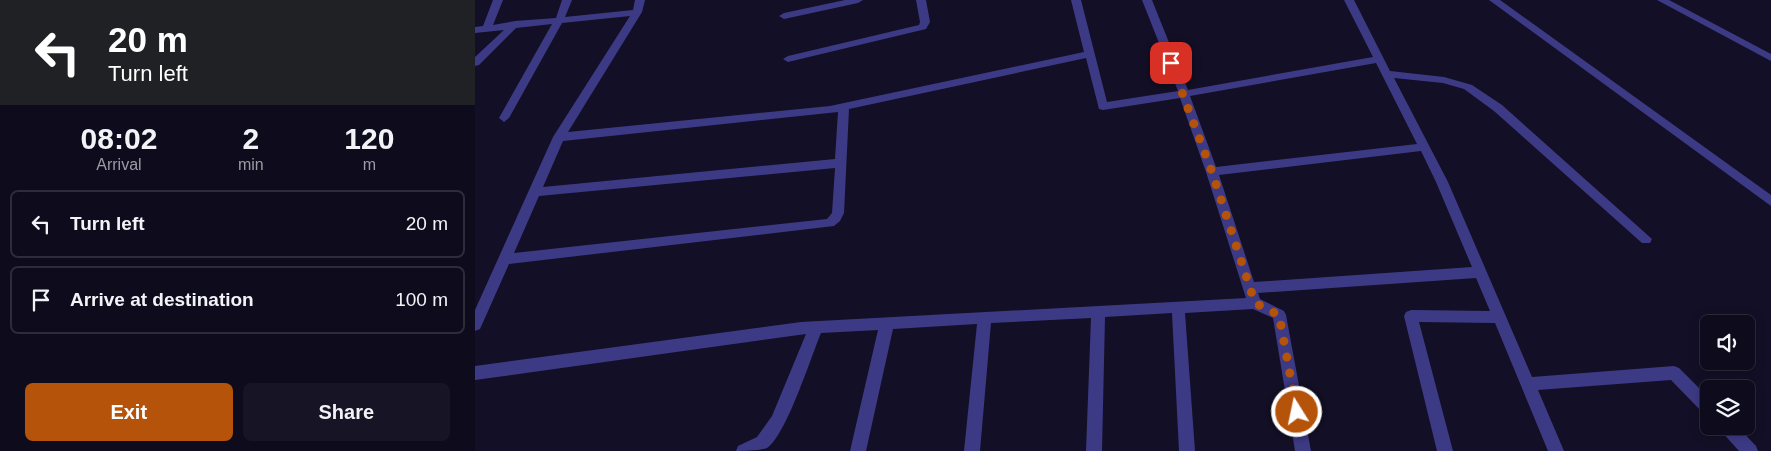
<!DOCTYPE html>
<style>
:root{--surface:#0e0b1c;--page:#171425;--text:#f1f3f6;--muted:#9b9ba3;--line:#2e2b3b;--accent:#b45309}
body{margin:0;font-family:Helvetica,sans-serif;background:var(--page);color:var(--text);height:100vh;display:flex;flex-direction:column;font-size:19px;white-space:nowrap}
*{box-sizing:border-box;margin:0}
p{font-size:16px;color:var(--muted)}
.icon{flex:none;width:28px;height:28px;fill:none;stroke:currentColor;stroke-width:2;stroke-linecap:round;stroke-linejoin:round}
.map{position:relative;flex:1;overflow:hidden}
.sheet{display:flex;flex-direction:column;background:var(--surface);width:475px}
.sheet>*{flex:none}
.top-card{background:#202124;color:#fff;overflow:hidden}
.controls{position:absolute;left:1225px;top:315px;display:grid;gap:10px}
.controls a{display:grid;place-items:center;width:55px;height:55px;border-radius:8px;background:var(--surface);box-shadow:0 2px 12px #0003,0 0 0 1px var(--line);font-size:25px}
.pin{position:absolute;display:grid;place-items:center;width:42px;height:42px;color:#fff;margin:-21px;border-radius:10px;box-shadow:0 2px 8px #0006}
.me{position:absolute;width:55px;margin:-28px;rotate:350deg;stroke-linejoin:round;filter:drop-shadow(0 0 4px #0008)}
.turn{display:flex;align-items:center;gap:18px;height:105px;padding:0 25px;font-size:22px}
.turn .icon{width:65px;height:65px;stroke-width:2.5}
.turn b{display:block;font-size:35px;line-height:42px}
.eta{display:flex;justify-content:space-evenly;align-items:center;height:85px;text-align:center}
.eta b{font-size:30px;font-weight:600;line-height:35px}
.cta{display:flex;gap:10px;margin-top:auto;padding:10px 25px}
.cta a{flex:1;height:58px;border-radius:8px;background:var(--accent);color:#fff;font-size:20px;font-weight:600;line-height:58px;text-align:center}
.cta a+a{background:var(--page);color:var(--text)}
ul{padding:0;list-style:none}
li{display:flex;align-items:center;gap:15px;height:68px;margin:0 10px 8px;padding:0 15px;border:2px solid var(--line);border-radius:8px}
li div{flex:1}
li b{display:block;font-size:19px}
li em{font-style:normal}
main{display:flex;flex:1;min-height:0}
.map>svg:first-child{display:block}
</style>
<main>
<section class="sheet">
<div class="top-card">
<div class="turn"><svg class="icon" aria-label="left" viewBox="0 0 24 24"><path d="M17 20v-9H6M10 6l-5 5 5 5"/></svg><div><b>20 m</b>Turn left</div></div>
</div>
<div class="eta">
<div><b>08:02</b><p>Arrival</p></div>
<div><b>2</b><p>min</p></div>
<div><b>120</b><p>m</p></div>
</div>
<ul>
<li><svg class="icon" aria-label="left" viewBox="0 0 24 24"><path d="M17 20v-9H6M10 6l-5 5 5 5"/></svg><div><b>Turn left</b></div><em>20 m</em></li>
<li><svg class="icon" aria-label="arrive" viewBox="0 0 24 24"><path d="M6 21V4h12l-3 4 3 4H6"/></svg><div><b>Arrive at destination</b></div><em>100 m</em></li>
</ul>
<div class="cta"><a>Exit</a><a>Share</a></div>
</section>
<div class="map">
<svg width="1296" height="451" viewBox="0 0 1296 451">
<rect width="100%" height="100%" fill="#130f26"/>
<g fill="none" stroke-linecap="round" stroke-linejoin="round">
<path fill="#3d3a85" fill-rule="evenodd" d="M18,0H28L18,25L40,21L81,18L87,0H97L90,17L158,10L160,0H170L167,12L93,132L355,106L609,52L596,0H606L632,102L703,91L667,0H677L713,90L898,57L869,0H879L915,71L969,77L997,85L1027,105L1177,239L1175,243H1167L1019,111L989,89L968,83L919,78L973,182L1057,377L1199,366L1204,368L1234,398V416L1229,414L1196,380L1063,390L1089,451H1073L1020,323L944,322L978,451H962L929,316L931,312L936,310L1015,311L1001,278L783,293L785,299L809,311L811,315L836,451H820L798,318L778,309L710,313L720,451H704L697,313L630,317L627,451H611L616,318L516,323L505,451H489L502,324L418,329L391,451H375L403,330L346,333C336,357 311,436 292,448C283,451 270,451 261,451L263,446L282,437L297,416L331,334L0,380V366L326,322L771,298L731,172L705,98L628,110L624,109L611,58L374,109L369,213L365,221L359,226L34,264L5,329L0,331V310L78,137L155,16L87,23L34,118L29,122L24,118L77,24L41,28L4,65L0,66V57L29,30L0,33V27L8,26ZM901,63L942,144L741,167L715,96ZM363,112L360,159L68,187L88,141ZM946,151L961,182L997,267L779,282L744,175ZM360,168L357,213L352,219L39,253L64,196Z
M370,0H388L383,3L309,19L304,16L309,13Z
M441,0H451L455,22L451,29L313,62L308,59L313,56L444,25L445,22Z
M1014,0H1025L1296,195V206Z
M1182,0H1194L1296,54V61Z
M1243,426H1262L1281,446L1283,451H1264L1246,431Z"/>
</g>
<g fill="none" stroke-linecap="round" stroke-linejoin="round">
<path stroke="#b45309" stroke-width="9" stroke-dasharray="0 16.2" d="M696,63L737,172L780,303L804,315L822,412"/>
</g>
</svg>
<div class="controls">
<a><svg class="icon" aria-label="sound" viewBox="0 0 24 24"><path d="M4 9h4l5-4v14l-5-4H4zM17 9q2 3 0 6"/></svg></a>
<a><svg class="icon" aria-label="layers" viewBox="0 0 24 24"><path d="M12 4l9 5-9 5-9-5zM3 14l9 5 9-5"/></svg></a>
</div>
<div class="pin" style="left:696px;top:63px;background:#d93025"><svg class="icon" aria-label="arrive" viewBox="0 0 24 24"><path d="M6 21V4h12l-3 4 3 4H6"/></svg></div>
<svg class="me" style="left:822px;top:412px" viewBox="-20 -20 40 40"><circle r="17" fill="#b45309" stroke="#fff" stroke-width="3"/><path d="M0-11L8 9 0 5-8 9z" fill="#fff"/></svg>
</div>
</main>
